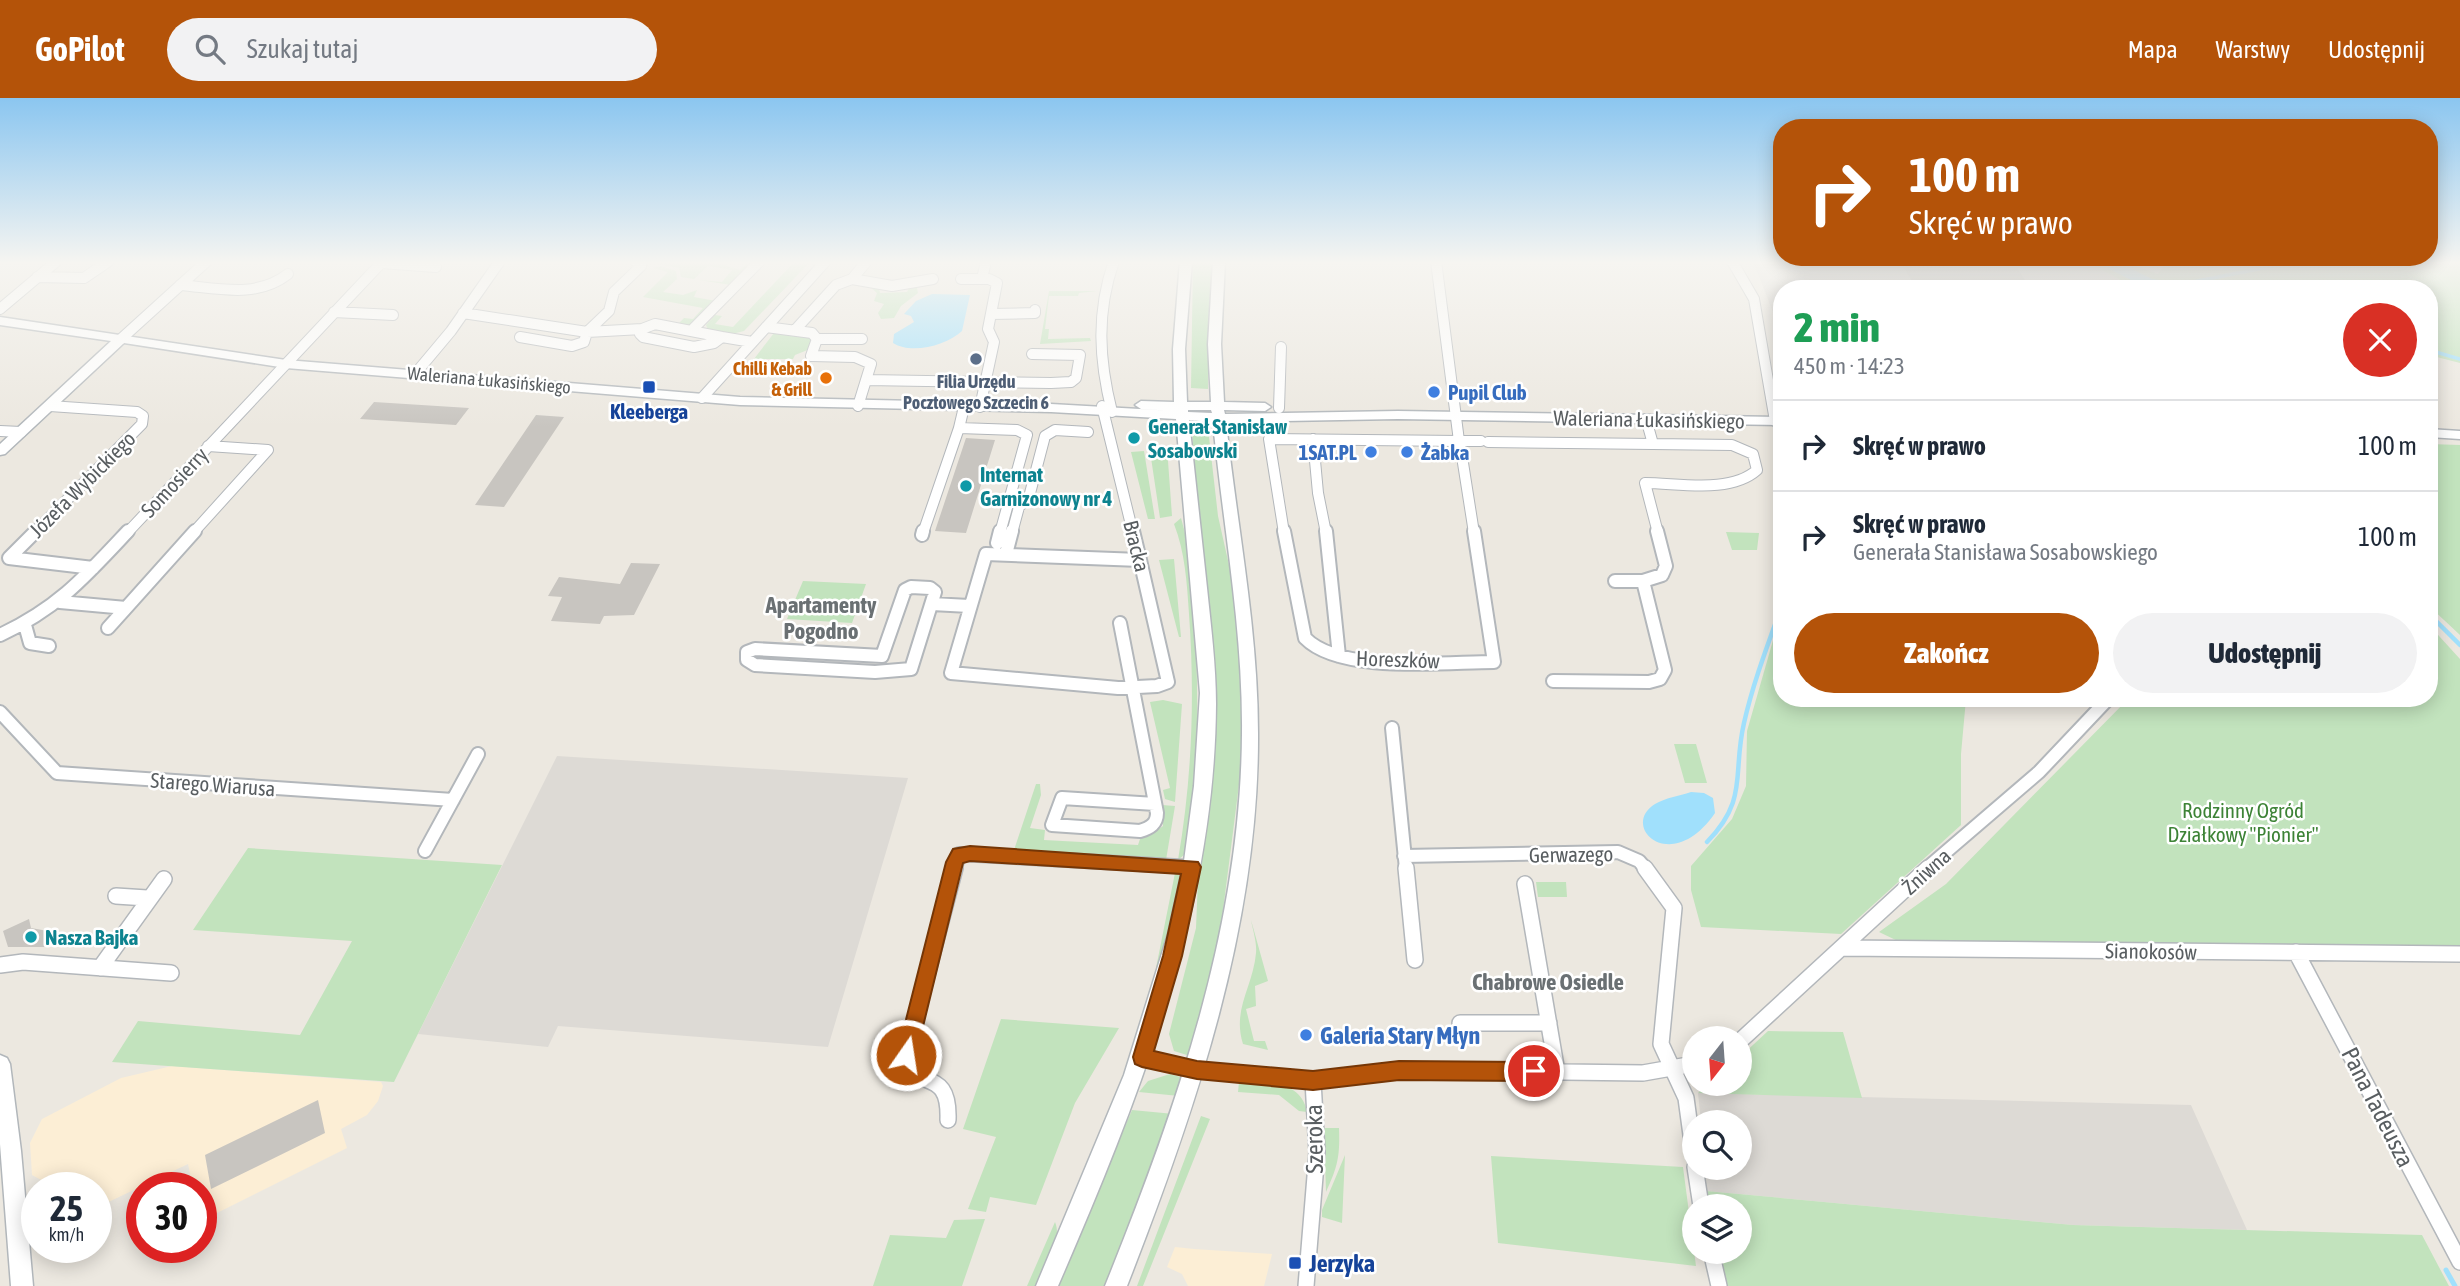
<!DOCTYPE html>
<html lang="pl">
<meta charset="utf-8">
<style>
:root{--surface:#fff;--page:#f2f2f3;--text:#1f2937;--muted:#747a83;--line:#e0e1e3;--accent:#b45309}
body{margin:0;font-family:"Asap Condensed",sans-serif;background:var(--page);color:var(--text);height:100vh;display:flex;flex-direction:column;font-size:26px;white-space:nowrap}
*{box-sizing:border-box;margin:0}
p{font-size:23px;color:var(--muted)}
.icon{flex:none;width:38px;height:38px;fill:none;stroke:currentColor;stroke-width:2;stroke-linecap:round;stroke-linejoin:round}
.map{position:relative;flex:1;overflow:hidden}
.side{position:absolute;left:1773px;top:182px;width:665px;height:427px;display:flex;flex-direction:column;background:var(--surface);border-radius:28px;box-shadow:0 4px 18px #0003}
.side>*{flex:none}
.hud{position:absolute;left:1773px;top:21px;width:665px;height:147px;border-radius:28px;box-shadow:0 4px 18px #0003;background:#b45309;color:#fff;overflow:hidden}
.needle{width:46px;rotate:197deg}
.tools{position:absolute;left:1682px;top:928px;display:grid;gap:14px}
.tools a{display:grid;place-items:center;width:70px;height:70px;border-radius:50%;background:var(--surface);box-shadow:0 4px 18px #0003;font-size:35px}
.speed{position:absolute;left:21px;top:1074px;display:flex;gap:14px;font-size:35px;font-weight:700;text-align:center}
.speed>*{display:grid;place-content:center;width:91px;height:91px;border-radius:50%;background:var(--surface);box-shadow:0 4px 18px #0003;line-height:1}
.speed small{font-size:18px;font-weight:400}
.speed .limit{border:10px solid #d22;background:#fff;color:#111}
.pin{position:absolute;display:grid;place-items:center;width:60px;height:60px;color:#fff;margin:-30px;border:4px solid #fff;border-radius:50%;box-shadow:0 2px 7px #0007}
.me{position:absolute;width:77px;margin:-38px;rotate:13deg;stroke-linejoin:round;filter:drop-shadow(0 0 5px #0008)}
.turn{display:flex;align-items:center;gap:24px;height:147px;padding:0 21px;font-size:32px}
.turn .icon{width:91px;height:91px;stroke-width:2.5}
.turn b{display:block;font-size:49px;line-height:60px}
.round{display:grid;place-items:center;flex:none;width:74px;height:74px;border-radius:37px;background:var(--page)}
.head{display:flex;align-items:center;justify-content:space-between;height:119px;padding:0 21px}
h1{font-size:42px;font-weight:800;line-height:52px;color:#1e9e55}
.cta{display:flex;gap:14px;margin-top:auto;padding:14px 21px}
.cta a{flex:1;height:80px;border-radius:42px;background:var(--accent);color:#fff;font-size:28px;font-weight:800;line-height:80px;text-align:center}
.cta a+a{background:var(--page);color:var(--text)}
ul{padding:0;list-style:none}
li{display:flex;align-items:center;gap:21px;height:91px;padding:0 21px;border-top:2px solid var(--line)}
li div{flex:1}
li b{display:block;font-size:26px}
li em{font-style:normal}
header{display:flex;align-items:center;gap:42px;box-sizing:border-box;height:98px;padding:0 35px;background:var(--accent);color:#fff}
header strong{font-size:33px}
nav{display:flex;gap:38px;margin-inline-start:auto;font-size:24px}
.search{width:490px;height:63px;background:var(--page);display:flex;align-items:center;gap:18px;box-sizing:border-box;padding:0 24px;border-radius:38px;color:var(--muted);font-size:26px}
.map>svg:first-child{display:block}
</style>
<header>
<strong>GoPilot</strong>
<div class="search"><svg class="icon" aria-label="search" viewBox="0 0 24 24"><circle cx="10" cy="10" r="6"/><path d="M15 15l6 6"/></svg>Szukaj tutaj</div>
<nav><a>Mapa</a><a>Warstwy</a><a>Udostępnij</a></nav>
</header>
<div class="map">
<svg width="2460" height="1188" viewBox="0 0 2460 1188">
<rect width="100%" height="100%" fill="#ece8e0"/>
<path fill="#fceed5" d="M172,968L381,984L383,988L378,1003L367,1017L341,1031L347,1050L201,1123V1090H193L188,1066L96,1110V1090H57L56,1080L43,1083L32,1077L30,1045L42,1021L121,980Z
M1175,1149L1194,1151L1272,1156L1264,1188H1188L1182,1176L1167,1169Z"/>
<path fill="#dddad5" d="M1753,163H2085L2137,191H1782L1781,235Z
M557,658L908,680L828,949L558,928L548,949L418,936Z
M1698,995L2191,1007L2247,1132L2073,1127L1706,1093L1704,1069H1740V1024H1701Z"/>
<path fill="#c2e3bd" d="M710,163L740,172L749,163H756L731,187L699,182L722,184L732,172L708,168L694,181L681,179L679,170L647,164Z
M795,163H811L744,233L732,236L708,232L706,227L715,217L722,218L715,226L733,229Z
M1193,163H1213L1208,242V291L1191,290Z
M2085,163H2122L2158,176L2167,163H2460V265L2429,257V191H2137Z
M661,168L676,173L677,181L663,194L683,197L697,192L694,199L716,203L690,229L677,227L684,220L693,221L703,210L643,199L668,174L653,170Z
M871,190H879L880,195L907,194L909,190H917L918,195L901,208L894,220L881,221L878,215L884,206L874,203L877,195Z
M1049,193H1097L1079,195L1078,198H1049L1045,231H1049L1048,241L1090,240L1091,243L1040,246Z
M784,234L810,239V251L795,257L793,261H754L774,235Z
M1192,333L1208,334L1209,339L1218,418L1233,485L1241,592L1242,663L1220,836L1190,958L1174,953L1169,936L1196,830L1198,781L1216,622Z
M2429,346L2460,347V537L2429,508Z
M1162,352L1168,363L1172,418L1160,420L1150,353Z
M1144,353L1155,421H1148L1131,354Z
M1181,420C1190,449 1190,479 1193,510C1200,593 1199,673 1185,756L1178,762C1192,681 1195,599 1189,516C1187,485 1185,454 1174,426Z
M1726,434L1759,435L1757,452H1732Z
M1174,461L1181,539H1179L1159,462Z
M803,483L866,486L852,525L787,521Z
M1778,525H1782V600L1966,601L1961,656V727L1841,836L1701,829L1691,792V768L1732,721L1746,688L1747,633Z
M2429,527L2460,561V850L1902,845L1879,834L1946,786L2129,600H2429Z
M1163,602L1182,606L1175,704L1165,701L1163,692L1170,690L1150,604Z
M1674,646H1696L1707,685H1685Z
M1036,686H1040L1041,697L1030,730L1045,732L1044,742L1138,747L1141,738L1155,734L1163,728L1162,707L1175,708L1166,762L1014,752Z
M248,750L502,767L394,984L112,964L138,923L300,937L352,843L193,832Z
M1175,775L1179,777L1181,785L1160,871L1156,870Z
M1536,784H1566L1567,799H1538Z
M1251,822L1268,883L1255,888L1256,908L1246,911L1254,943H1265L1268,952L1243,946C1232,911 1253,889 1256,855C1257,844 1253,833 1251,822Z
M1001,921L1119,930L1075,1005L1036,1107L990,1099L986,1114L968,1111L996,1039L963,1031Z
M1768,933L1843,934L1862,1000L1698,995L1709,985H1740V959Z
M1170,976L1184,980L1179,998L1139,994L1148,983Z
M1239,984C1266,986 1301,981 1307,1014L1299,1013L1279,997L1238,994Z
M1132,1012L1174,1016L1106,1188H1057Z
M1201,1018L1210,1021L1143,1188H1137Z
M1324,1030H1339C1340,1058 1338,1068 1326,1094Z
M1345,1057L1342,1125L1322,1119V1112Z
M1491,1058L1683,1069L1696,1168L1498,1145Z
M1706,1093L2073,1127L2422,1137L2449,1188H1726L1719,1153H1740V1108H1709Z
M985,1121L962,1188H873L890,1137L946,1140L954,1122Z
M1055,1124C1063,1142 1045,1171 1037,1188H1027Z"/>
<path fill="#a0e0fc" d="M932,196L970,197L962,233C947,247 912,257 893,245L894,236L914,224L911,218L904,216L916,203Z
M1691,694L1704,695L1713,700L1715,715C1671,779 1619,728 1655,706C1665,700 1679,698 1691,694Z"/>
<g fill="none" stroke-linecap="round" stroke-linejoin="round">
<path stroke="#a0e0fc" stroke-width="3.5" d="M2143,181L2177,187L2254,191
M2146,183L2156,191
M2177,187L2299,163
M2429,252L2460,261"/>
<path stroke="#a0e0fc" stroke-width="4.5" d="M2429,516L2460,547
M1707,744C1749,701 1732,676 1744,625C1753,585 1768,546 1782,507"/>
<path stroke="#a0e0fc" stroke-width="5" d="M2446,1172L2455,1188"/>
<path fill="#a0e0fc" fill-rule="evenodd" d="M2093,163H2116L2152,181L2143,186L2137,185Z"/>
</g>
<path fill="#c8c5c0" d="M1903,168L2017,170L2027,185L1912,183Z
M374,304L469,310L456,327L360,321Z
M536,317L564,319L504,409L475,407Z
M966,340L995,342L966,435L935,433Z
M631,465L660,466L634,517L604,518L600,526L551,523L562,499L548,498L559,479L620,486Z
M29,821L31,830L59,835L50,849H8L3,833Z
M318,1002L325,1035L211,1091L205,1057Z"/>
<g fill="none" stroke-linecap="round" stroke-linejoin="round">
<g stroke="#b3b7bb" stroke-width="12">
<path id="street-far2" d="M1436,163L1459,343H1481
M1732,163L1754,201L1775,323
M381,165L436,169
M37,179L84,180L109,163
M852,181L892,188L933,181
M961,181H989L997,185L988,231L994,244L980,309
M982,181L986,163
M180,187C217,190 256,201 288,176
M0,211L57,163
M334,214L393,217
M463,215L587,234L642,231L655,226L722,239
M991,216L1035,215V212
M766,229L812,235L817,241H862
M642,231L640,236L643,239L694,249L714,245L722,239L752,244
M795,232L836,187L852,181L867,163
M691,233L760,163
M520,239L572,248L584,244L587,234L609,213L614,194L641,168L642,164L635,163
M121,241L207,163
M817,241L811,258L855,259L871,266L866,282
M415,276L451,233L500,163
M702,300L826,163
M858,308L866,282L1051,285L1071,284L1076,280L1080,257L1032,256
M1102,308L1133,435
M964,309L959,330L1017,332L1027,337L1000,435
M1279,310L1281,249
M1112,314C1099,262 1096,215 1114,163
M1646,321L1653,346L1732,347L1753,356L1757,372C1730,396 1679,385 1645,385L1658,435
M0,333L21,334
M1313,341L1318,395L1326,435
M1488,344L1653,346
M1463,365L1474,435
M34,435L142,326L143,318L137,314L50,308
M127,435L383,163
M193,435L268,352L208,348
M923,435L959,330
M1012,435L1019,409L1029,399L1045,338L1055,332L1088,334
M1284,435L1269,341L1459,343L1461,352"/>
</g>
<g stroke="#b3b7bb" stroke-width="16">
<path id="street-far1" d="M36,433L9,460L93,470
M1133,433L1140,462
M1284,433L1305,540C1340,576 1445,564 1494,564L1474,433
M1326,433L1339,558
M922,437L923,433
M997,445L1000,433
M986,456L1140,462L1168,584L1157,588L1118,590L951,575Z
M1006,456L1012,433
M1615,483H1643
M911,489L930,490L935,494L911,571L875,574L755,567L747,562V554L755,551L882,558L905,492Z
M60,504L126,510L195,433
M932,506L969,508
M1120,525L1157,715C1157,726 1150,730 1140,733L1052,727L1062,700L1155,706
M25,527L30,545L49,548
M108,530L126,510
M0,537C58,510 85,479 128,433
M1553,583L1649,584L1660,581L1665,572L1643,483L1662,477L1666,468L1657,433
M0,614L57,675L453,702
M1392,630L1406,771
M425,753L478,656
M1404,758L1618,754L1639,763L1646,771
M955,771L959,756L1192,769
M1926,771L2039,674L2109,600"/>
</g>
<g stroke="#b3b7bb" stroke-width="18">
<path id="street" d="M1406,770L1415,862
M1645,770L1674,810L1661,946L1686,1000L1694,1059
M1525,786L1557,974
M116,798L147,800
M1842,850L2460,856
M2296,854L2460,1164
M0,867L23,864L171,875
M100,870L164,781
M1460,925H1549
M1740,943L1928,770
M1142,959L1197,972L1313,983L1399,972L1643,975L1694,966
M948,1022C950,965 913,997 906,957L955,770
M1695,1069L1701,1108
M1711,1153L1719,1188
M1306,1188L1317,1054L1313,983"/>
</g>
<g stroke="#b2b7bb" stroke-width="3">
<path id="secondary" d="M1180,163H1192L1185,251L1187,304H1211L1208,246L1213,163H1225L1221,246L1224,304L1265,305L1271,309L1265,313L1224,312L1225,316L1398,313L1782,319V327L1398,321L1226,324C1237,428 1258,530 1258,635C1259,827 1196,1011 1127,1188H1105C1176,1012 1241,828 1242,635C1243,530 1223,428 1213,324L1189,322C1195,378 1201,434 1207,490C1211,529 1216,567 1216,606C1215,811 1138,1003 1058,1188H1036L1124,977L1168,836L1184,763L1194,688L1200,595L1176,321L1051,314L740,307L286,270L124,245L5,356L0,357V346L111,243L0,227V219L286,262L740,299L1051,306L1175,313L1141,311L1135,307L1141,303L1174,304L1173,251ZM1188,312H1211L1212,315L1188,314Z
M2429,331L2460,333V341L2429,339Z
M0,957L7,960L10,966L21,1053L33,1188H11L0,1046Z"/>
</g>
<use href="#street-far2" stroke="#fff" stroke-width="10"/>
<use href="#street-far1" stroke="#fff" stroke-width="12"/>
<use href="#street" stroke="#fff" stroke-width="15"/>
<use href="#secondary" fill="#fff" fill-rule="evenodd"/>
</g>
<linearGradient id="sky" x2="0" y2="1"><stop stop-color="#8bc6f0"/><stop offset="0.5" stop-color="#f6f5f1"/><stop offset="1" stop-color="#f6f5f1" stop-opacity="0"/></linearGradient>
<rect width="2460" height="329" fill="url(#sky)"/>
<path fill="#b45309" stroke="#753606" stroke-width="2" d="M970,748L1198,764L1201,769L1182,858L1154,953L1197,963L1313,973L1399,963L1534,964L1541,967L1544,973L1541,980L1534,983L1399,982L1313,992L1197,981L1142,969L1135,966L1133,959L1163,858L1181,776L970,763L963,765L916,957L913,964L906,966L899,964L897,957L946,764L953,751Z"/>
<circle fill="#5c6f8a" stroke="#fff" stroke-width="2.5" cx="976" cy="261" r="7"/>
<circle fill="#e8710a" stroke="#fff" stroke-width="2.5" cx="826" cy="280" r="7"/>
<g fill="#1a4fb4" stroke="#fff" stroke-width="2.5">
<rect x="642" y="282" width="14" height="14" rx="3.5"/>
<rect x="1288" y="1158" width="14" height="14" rx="3.5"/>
</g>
<g fill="#3f7fe0" stroke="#fff" stroke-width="2.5">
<circle cx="1434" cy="294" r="7"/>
<circle cx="1371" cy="354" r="7"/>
<circle cx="1407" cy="354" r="7"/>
<circle cx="1306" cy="937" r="7"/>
</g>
<g fill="#0f9aa8" stroke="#fff" stroke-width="2.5">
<circle cx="1134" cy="340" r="7"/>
<circle cx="966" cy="388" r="7"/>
<circle cx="31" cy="839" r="7"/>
</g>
<g text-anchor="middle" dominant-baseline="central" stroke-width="5" stroke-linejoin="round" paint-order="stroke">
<g font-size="18" font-weight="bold" fill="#c56008" stroke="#fff" text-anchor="end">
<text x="812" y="270">Chilli Kebab<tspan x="812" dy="21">&amp; Grill</tspan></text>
</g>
<g font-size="18" fill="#595e61" stroke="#fff">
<text transform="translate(489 282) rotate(5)">Waleriana Łukasińskiego</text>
</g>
<g font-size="18" font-weight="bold" fill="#4e5e75" stroke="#fff">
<text x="976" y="283">Filia Urzędu<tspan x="976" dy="21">Pocztowego Szczecin 6</tspan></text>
</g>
<g font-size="21" font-weight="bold" fill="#366cbe" stroke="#fff" text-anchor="start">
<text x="1448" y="294">Pupil Club</text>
<text x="1357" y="354" text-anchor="end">1SAT.PL</text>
<text x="1421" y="354">Żabka</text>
</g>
<g font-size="21" font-weight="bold" fill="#164399" stroke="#fff">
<text x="649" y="313">Kleeberga</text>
</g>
<g font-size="21" fill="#595e61" stroke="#fff">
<text transform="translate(1649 321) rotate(1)">Waleriana Łukasińskiego</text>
<text transform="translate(174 384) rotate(-47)">Somosierry</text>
<text transform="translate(82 386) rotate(-45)">Józefa Wybickiego</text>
<text transform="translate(1137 448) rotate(76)">Bracka</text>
<text transform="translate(1398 561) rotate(2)">Horeszków</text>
<text transform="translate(213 686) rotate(4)">Starego Wiarusa</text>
<text transform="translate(1571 756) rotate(-1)">Gerwazego</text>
<text transform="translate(1926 773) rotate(-42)">Żniwna</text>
<text transform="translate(2151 853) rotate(1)">Sianokosów</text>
</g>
<g font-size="21" font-weight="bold" fill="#0d838f" stroke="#fff" text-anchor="start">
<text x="1148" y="328">Generał Stanisław<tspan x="1148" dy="24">Sosabowski</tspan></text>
<text x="980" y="376">Internat<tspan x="980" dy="24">Garnizonowy nr 4</tspan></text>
<text x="45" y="839">Nasza Bajka</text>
</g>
<g font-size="21" fill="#3d8336" stroke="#fff">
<text x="2243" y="712">Rodzinny Ogród<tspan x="2243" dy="24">Działkowy "Pionier"</tspan></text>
</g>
<g font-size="23" font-weight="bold" fill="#6a7073" stroke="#fff">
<text x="821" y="507">Apartamenty<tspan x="821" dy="26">Pogodno</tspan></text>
<text x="1548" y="884">Chabrowe Osiedle</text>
</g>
<g font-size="24" font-weight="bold" fill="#366cbe" stroke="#fff" text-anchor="start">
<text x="1320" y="937">Galeria Stary Młyn</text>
</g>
<g font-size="24" fill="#595e61" stroke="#fff">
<text transform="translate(2378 1009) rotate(63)">Pana Tadeusza</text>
<text transform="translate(1314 1041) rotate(-91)">Szeroka</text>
</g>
<g font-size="24" font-weight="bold" fill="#164399" stroke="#fff" text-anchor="start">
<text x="1309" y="1165">Jerzyka</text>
</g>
</g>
</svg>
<div class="tools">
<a><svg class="needle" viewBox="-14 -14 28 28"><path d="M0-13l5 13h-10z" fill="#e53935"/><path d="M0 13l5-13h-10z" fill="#747a83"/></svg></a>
<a><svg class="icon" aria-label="search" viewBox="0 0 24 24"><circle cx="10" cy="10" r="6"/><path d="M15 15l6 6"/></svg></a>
<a><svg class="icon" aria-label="layers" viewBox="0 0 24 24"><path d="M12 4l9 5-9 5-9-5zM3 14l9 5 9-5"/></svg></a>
</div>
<div class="speed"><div>25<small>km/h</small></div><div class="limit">30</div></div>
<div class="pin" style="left:1534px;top:973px;background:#d93025"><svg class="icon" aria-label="arrive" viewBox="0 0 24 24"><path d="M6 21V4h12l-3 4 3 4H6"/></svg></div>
<svg class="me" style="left:906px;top:957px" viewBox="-20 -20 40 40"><circle r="17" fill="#b45309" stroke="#fff" stroke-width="3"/><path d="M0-11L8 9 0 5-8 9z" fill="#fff"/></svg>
<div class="hud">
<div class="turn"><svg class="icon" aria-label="right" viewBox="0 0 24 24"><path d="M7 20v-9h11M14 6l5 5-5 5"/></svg><div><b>100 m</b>Skręć w prawo</div></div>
</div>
<section class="side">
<div class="head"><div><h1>2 min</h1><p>450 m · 14:23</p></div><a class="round" style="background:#d93025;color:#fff"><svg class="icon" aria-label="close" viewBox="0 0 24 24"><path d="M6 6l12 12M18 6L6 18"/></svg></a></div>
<ul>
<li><svg class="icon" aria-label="right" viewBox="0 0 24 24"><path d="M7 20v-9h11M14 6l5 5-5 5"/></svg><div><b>Skręć w prawo</b></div><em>100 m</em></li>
<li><svg class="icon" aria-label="right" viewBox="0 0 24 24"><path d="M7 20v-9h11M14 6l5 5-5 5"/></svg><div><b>Skręć w prawo</b><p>Generała Stanisława Sosabowskiego</p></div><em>100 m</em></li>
</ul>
<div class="cta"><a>Zakończ</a><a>Udostępnij</a></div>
</section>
</div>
